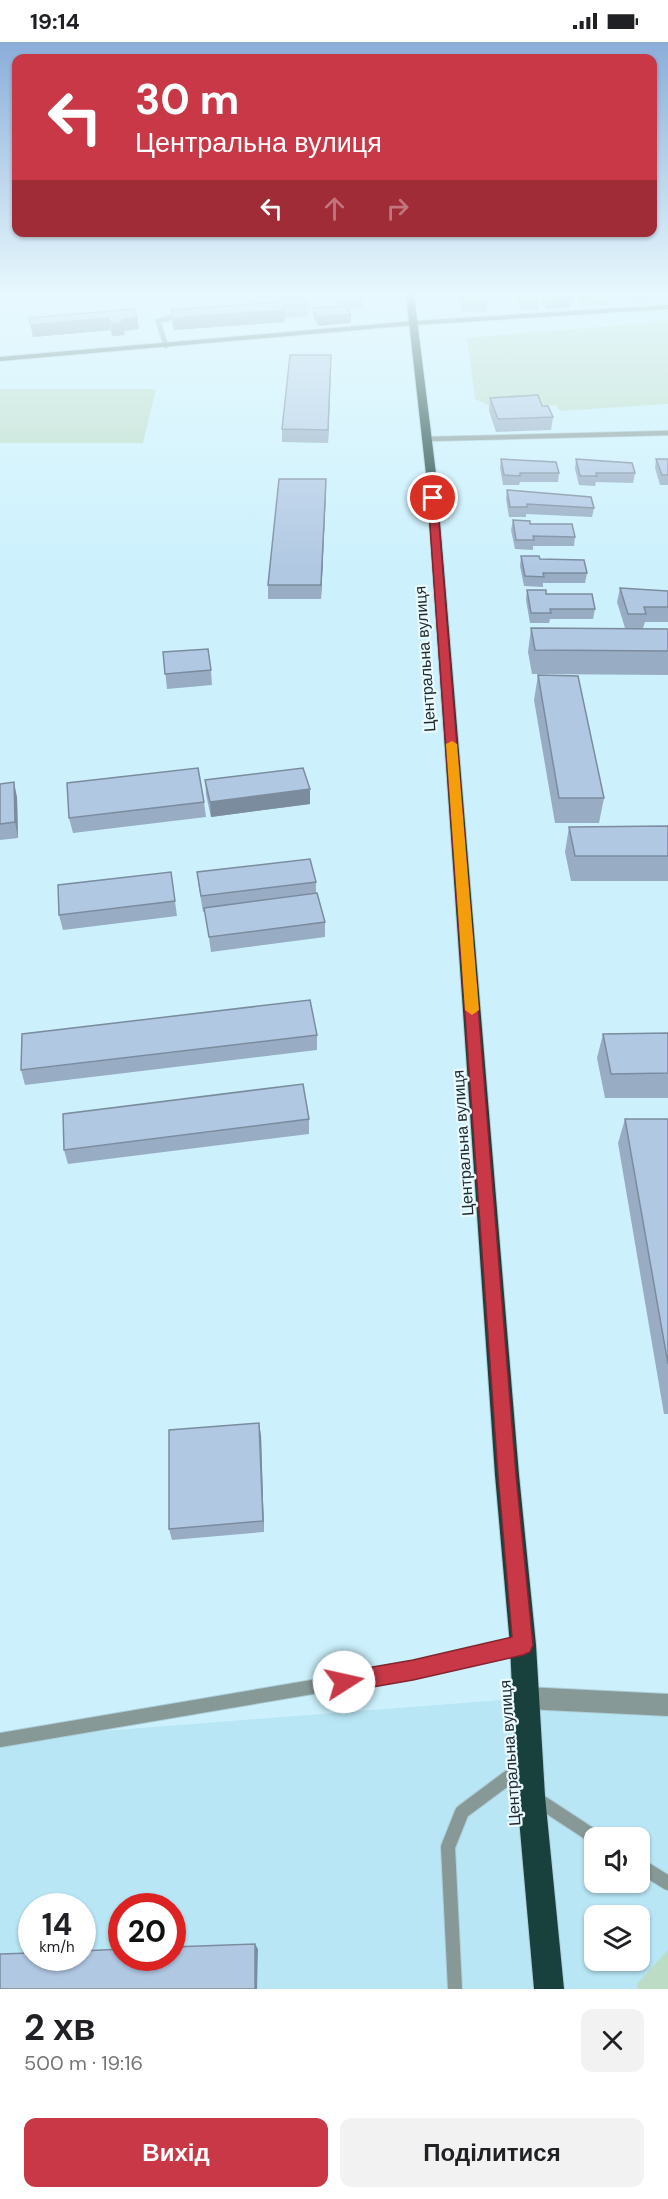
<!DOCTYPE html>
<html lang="uk">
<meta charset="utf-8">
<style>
:root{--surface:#fff;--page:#f2f2f2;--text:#202124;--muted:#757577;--accent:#c93846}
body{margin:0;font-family:"DM Sans",sans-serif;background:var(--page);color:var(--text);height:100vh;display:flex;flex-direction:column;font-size:22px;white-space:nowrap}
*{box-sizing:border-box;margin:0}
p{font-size:20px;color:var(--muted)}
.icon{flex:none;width:33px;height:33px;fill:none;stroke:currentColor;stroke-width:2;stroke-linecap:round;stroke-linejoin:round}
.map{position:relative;height:1947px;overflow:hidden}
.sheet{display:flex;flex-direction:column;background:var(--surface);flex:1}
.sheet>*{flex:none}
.guide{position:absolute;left:12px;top:12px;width:645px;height:183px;border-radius:12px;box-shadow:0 2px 4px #0004;background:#c93846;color:#fff;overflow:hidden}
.controls{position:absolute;left:584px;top:1785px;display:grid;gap:12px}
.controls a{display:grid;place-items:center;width:66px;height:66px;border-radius:12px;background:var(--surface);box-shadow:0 2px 4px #0004;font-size:30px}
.speed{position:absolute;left:18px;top:1851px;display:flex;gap:12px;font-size:30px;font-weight:700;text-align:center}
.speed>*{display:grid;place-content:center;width:78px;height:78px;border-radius:50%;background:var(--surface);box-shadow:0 2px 4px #0004;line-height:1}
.speed small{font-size:15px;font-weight:400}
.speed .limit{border:9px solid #d22;background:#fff;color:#111}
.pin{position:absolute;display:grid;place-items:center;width:51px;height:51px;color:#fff;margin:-26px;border:3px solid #fff;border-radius:50%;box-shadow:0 2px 6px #0007}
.me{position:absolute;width:66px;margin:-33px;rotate:80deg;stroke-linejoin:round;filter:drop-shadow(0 0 4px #0008)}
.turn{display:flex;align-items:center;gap:21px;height:126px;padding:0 24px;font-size:27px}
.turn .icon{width:78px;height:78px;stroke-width:2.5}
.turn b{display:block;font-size:42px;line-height:51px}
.lanes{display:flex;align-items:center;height:57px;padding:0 24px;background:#0003;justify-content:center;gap:30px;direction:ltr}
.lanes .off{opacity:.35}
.round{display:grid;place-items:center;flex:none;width:63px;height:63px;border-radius:12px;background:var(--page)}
.head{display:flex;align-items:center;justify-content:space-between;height:102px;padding:0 24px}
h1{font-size:36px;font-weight:700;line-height:45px}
.cta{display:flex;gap:12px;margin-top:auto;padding:12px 24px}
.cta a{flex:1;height:69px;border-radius:12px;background:var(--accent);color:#fff;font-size:24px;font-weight:700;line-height:69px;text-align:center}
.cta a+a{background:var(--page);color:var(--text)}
.status{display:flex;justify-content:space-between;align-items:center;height:42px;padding:0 30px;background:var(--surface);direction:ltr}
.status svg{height:16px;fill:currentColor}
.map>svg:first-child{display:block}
</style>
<div class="status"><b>19:14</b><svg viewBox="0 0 49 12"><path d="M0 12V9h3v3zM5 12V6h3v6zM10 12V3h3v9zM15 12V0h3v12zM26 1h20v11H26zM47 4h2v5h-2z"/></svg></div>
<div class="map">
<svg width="668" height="1947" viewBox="0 0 668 1947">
<rect width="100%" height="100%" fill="#ccf1fd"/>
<path fill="#b8e6f5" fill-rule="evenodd" d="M525,1656L668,1663V1947H0V1697ZM594,1796H639V1840H594ZM32,1864H82V1916H32ZM122,1864H172V1916H122ZM594,1874H639V1918H594Z"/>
<path fill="#bcdcc6" d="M668,279V362L560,369L556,363L494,366L475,357L467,296Z
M0,347H156L143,401H0Z
M668,1908V1947H638L637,1942Z"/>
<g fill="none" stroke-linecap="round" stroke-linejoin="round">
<g stroke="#adced9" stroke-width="6">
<path id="lane-far1" d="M166,304L158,279L182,273
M427,397L668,391"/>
</g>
<g stroke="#adced9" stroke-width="16">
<path id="lane" d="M0,1698L413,1628L520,1603
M538,1758L596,1796
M639,1823L668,1841
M455,1947L448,1805L462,1770L525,1723"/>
</g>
<g stroke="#adced9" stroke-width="2">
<path id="street" d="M525,1645L668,1652V1674L525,1667L517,1664L514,1656L517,1648Z"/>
</g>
<g stroke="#adced9" stroke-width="2">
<path id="secondary" d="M668,263V267L414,283L0,319V315L414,279Z"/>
</g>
<g stroke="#adced9" stroke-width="2">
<path id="highway" d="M406,253H414L436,432L519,1433L536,1603L545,1754L564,1947H534L517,1754L510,1603L495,1433L426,432Z"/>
</g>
<use href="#lane-far1" stroke="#879997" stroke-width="4.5"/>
<use href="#lane" stroke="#879997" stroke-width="14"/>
<use href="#street" fill="#879997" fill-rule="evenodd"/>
<use href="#secondary" fill="#587370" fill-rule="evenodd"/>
<use href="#highway" fill="#18403d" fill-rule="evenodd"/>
</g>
<path fill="#98acc3" d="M275,253H303V257L307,262L308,274L285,276V280L174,288L172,280L171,268L275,261Z
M339,253H363L362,266H348L351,281L318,284L313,274V266L338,264Z
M459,253H485L487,262L486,270H462Z
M515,253H535L539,260L538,268H521L516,257V255H515Z
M542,253H570V255L571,257L570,265L546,267L541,261Z
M576,253H619L618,256L605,254L608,258V263H598L595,260V264H582L576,256Z
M627,253H648L647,260L632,261L627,255Z
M137,275L139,287L124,289L125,293L112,294L111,288L33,295L29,276Z
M331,313L328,401L282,400V387Z
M490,356L542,364L553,375L551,388L496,390L489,369Z
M501,417L559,431L558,440H520L519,443H503L500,426Z
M576,417L635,431L633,441L596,440L595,444L579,443L575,427Z
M656,417H668V443H660L655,426Z
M507,448L594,466L592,475L526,472V475H509L506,457Z
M326,451L321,557H268V543Z
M513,478L530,482L575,495L574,504H533V508L515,507L511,488Z
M521,514L540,517L587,531L585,541H543V545L524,544L520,524Z
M620,546L668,549V580H645L643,586H625L617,560Z
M527,548L546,552L595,567L593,577H550L549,581H530L526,558Z
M531,586L668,587V633L532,632L528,610Z
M163,610L211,628L212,643L167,647Z
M538,633L604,756L599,781H555L534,658Z
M205,738L310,762L211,775L206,753Z
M0,742L17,755L18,796L0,798Z
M204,760L206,775L73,791L69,776Z
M668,784V839H571L565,810L569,785Z
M171,830L177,874L63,888L59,873Z
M197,830L316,840V851L325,880V895L211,910L205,869L203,870L199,846Z
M668,991V1056H605L597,1016L603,992Z
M317,993V1008L25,1043L21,1028Z
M309,1077V1092L68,1122L64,1108Z
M625,1077H668V1372H664L618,1101Z
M261,1393L264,1490L172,1498L169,1487Z"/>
<path fill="#7c8c9f" d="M571,257L570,265L546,267L547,259Z
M285,268V280L174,288L173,276Z
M351,272V281L318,284V275Z
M137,275L139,287L124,289L125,293L112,294L111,282L122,277Z
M109,276L111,288L33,295L31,283Z
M331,313V326L328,401V388Z
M326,437V451L321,557V543Z
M14,740L17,755L18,796L15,780Z
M310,747V762L211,775L210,760Z
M259,1381L261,1393L264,1490L263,1479Z
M255,1902L258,1907L257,1947H255Z"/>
<path fill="#b1c8e3" stroke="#7c8c9f" stroke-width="1.5" d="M275,253H300L307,262L283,264L285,268L173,276L171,268L278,260Z
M339,253H363L362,258H338Z
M461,253H485L487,262H463Z
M519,253H535L539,260H521Z
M542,253H567L571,257L547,259Z
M581,253H594L596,256H583Z
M594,253H604L608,258L598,259Z
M346,264L351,272L318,275L313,266Z
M134,267L137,275L122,277L123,280L111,282L109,276L31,283L29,276Z
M290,313H331L328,388L282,387Z
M538,353L542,364H548L553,375L498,377L490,356Z
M501,417L556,420L559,431H520V434L504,433Z
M576,417L632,421L635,431H596L597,434H580Z
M656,417H668V433H662Z
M279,437H326L321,543H268Z
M507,448L591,455L594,466L527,462V465H510Z
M513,478L530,479V482H572L575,495L533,494L534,498H516Z
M521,514H539L540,517L584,518L587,531H543L544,535L525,534Z
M620,546L668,549V565H644L646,572H628Z
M527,548H546V552H592L595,567H550L551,571H531Z
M531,586L668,587V609L535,608Z
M208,607L211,628L165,632L163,610Z
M538,633L578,634L604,756H559Z
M198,726L204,760L69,776L67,741Z
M303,726L310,747L210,760L205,738Z
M14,740L15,780L0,782V742Z
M668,784V814H575L569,785Z
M310,817L316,840L201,854L197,830Z
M171,830L175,859L59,873L58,843Z
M317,851L325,880L209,895L204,866Z
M310,958L317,993L21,1028L22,992Z
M668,991V1031L611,1032L603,992Z
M303,1042L309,1077L64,1108L63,1072Z
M625,1077H668V1322Z
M259,1381L263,1479L169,1487V1388Z
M255,1902V1947H0V1912L32,1911V1916H82V1909L122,1907V1916H172V1905Z"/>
<linearGradient id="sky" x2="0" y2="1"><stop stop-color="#8badd8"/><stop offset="0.48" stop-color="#e8f9fe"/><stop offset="1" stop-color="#e8f9fe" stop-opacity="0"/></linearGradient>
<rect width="668" height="526" fill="url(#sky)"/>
<path fill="#c93846" stroke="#83242e" stroke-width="1.5" d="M433,453L437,456L516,1433L533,1603L530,1610L523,1613L413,1638L344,1650L337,1647L334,1640L337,1633L344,1630L413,1618L512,1595L498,1433L428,456Z"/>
<path fill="#f59e0b" d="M452,699L457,702L479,968L472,973L465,968L446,702Z"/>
<g text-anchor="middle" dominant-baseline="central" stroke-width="4.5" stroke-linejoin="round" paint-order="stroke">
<g font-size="16" fill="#202e33" stroke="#ebfaff">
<text transform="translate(425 617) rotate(-94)">Центральна вулиця</text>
<text transform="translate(463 1101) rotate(-94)">Центральна вулиця</text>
<text transform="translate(510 1711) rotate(-94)">Центральна вулиця</text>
</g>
</g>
</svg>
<div class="controls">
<a><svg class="icon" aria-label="sound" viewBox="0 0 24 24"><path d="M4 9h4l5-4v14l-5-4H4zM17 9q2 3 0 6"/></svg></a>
<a><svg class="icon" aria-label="layers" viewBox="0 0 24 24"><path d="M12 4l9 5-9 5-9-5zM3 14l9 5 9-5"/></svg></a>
</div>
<div class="speed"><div>14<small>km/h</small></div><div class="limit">20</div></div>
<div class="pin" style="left:433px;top:456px;background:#d93025"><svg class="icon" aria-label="arrive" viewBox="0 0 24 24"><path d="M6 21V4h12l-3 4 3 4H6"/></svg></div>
<svg class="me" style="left:344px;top:1640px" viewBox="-20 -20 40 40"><circle r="19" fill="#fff"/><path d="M0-13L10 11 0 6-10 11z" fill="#c93846"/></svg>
<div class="guide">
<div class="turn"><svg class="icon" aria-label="left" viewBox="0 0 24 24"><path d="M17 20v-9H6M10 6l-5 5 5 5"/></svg><div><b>30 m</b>Центральна вулиця</div></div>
<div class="lanes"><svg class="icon" aria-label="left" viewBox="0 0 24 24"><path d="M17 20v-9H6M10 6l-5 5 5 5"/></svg><svg class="icon off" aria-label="ahead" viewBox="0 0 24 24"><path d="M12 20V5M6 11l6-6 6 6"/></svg><svg class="icon off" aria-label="right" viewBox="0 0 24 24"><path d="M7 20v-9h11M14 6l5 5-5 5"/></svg></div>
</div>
</div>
<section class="sheet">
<div class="head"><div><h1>2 хв</h1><p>500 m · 19:16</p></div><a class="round"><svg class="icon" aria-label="close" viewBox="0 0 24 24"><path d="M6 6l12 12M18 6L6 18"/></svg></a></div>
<div class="cta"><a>Вихід</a><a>Поділитися</a></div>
</section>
